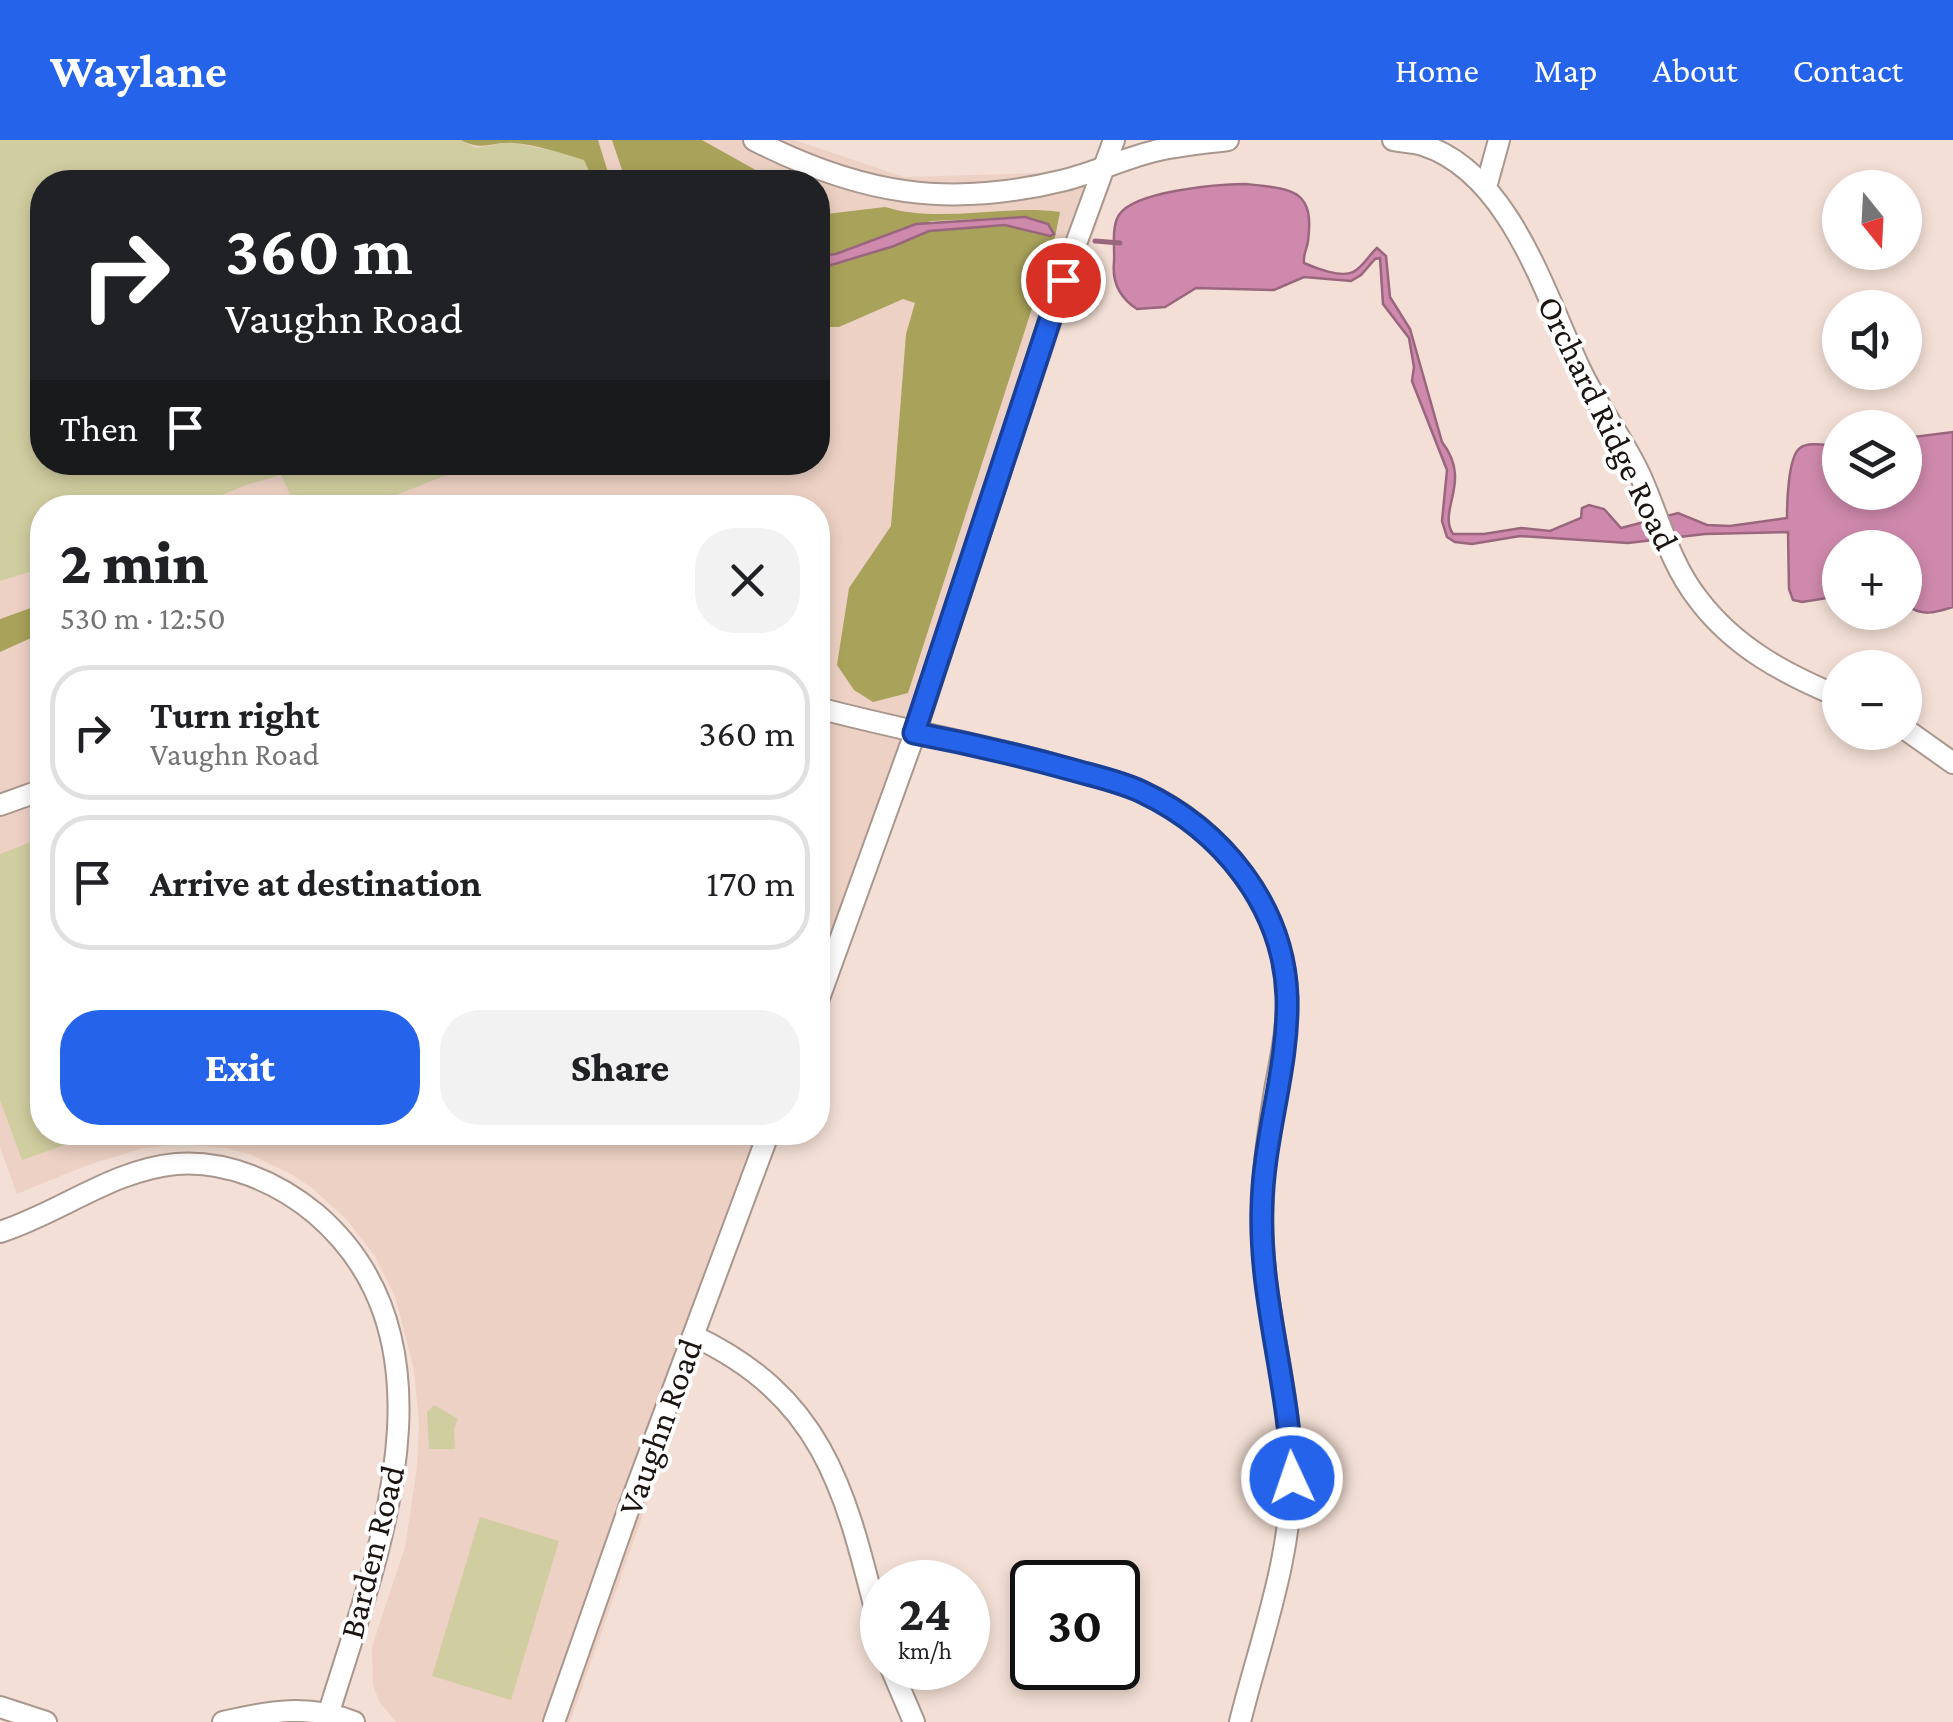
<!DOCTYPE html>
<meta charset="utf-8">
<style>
:root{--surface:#fff;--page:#f2f2f2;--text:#202124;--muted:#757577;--line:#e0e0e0;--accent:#2563eb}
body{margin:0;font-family:"Crimson Pro",serif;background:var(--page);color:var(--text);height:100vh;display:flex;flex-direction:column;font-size:38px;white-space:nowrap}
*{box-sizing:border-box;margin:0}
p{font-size:32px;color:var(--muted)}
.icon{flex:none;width:55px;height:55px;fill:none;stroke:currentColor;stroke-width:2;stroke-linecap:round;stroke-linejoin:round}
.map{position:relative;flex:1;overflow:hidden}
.sheet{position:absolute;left:30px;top:355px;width:800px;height:650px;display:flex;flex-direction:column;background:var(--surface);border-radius:40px;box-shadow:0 5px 15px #0003}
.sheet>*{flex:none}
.guide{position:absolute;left:30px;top:30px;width:800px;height:305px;border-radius:40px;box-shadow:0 5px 15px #0003;background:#202124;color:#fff;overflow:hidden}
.needle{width:65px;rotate:162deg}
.buttons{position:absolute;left:1822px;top:30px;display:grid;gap:20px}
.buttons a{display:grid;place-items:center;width:100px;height:100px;border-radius:50%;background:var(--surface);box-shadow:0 5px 15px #0003;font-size:50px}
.speed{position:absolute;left:860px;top:1420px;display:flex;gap:20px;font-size:50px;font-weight:700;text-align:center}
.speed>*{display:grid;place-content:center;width:130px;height:130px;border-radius:50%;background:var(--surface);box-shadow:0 5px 15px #0003;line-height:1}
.speed small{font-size:25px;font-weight:400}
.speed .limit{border:5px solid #111;border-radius:15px;background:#fff;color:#111}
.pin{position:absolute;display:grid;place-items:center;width:85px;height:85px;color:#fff;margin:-42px;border:5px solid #fff;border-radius:50%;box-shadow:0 2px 10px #0007}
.me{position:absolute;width:110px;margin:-55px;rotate:357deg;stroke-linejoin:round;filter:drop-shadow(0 0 8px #0008)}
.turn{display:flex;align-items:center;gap:35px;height:210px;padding:0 30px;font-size:45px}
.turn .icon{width:130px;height:130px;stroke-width:2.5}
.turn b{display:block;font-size:70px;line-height:85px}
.then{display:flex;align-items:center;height:95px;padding:0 30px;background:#0003;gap:20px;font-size:38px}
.round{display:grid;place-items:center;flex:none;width:105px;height:105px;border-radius:40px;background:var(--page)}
.headline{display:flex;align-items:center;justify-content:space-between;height:170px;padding:0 30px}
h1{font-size:60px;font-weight:800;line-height:75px}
.button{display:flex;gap:20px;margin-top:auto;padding:20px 30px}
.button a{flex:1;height:115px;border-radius:40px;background:var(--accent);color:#fff;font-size:40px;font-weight:800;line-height:115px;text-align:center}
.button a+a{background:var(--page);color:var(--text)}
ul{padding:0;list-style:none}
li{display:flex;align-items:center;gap:30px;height:135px;margin:0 20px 15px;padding:0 10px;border:5px solid var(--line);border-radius:40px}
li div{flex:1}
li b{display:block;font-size:38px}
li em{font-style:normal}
header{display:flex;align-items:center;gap:60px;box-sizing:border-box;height:140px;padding:0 50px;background:var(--accent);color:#fff}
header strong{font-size:48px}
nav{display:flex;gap:55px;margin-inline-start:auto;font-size:35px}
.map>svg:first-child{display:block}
</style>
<header>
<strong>Waylane</strong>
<nav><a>Home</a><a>Map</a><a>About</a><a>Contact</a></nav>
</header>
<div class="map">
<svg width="1953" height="1582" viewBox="0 0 1953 1582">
<rect width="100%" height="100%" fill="#f3dfd5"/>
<path fill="#edd1c4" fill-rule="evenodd" d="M0,0H794L904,37L1076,32L1111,43L997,378L818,880V368H42V992L777,993L570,1582H396L379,1561L373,1545L372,1507L405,1407L417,1328L419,1283L414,1230L395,1156L375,1116L347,1080L311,1047L291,1034L249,1014L226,1008L181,1004L144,1008L85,1026L17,1054L0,1007ZM42,42H818V322H42Z"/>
<path fill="#d0cda0" d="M0,0H461L476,8L510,2L548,10L578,2L594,42H42V322L477,323L366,367H296L281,335L246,345L193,367L42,368V428L0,441Z
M42,698V992L98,993L22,1020L0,960V714Z
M434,1265L458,1279L454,1289L455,1309H429L427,1272Z
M480,1377L559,1401L511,1560L432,1536Z"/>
<path fill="#a8a25a" d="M461,0H598L611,42H594L584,20C561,13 538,5 514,3C491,1 484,12 461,0Z
M612,0H702L761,33V42H626Z
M885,67C941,84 1002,64 1060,72L1055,97L908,553L873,562L854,550L837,525L849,448L891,386L906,194L915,163L903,159L839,187H818V129L894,106L929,91L1005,85L1050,96L1025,77L931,81L836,114L818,116V75Z
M42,464V493L0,512V479Z"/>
<path fill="#cf89ac" stroke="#99667e" stroke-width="2.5" d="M1246,44C1291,49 1315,48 1308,101C1307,110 1303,113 1304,123C1315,128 1341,138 1353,132C1362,128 1369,115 1377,108L1386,116L1390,157L1410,189L1442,302C1473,342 1437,369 1453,394H1484L1521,388L1550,391L1581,378L1582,368L1589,365L1604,369L1621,388L1678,373L1707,385L1730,386L1787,378C1787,364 1788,316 1800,308C1809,301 1829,306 1840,306V352H1905V298L1953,292V467C1935,473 1921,477 1905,464V408H1840V456L1802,462L1793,460L1789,449L1788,392L1705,394L1628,403L1520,396L1472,404L1455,402L1447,397L1442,381L1447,330L1412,241L1414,227L1409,198L1383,164L1380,118L1375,119L1361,135L1351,141L1304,137L1274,150L1196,148L1165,167L1137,169C1120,158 1112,142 1114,122C1115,108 1111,88 1119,75C1134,51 1219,44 1246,44Z
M1025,77L1048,84L1054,94L1050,96L1005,85L929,91L894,106L818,129V116L836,114L916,84Z"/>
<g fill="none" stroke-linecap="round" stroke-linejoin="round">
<path stroke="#99667e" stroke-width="5" d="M1095,101L1120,103"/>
<g stroke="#a9968d" stroke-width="24">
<path id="street" d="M754,0C860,54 948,69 1065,40C1097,32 1127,17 1159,10C1182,5 1205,3 1228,0
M1393,0C1403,2 1414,2 1423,5C1510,33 1545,155 1580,229C1597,266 1623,298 1640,335C1659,377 1669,422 1698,459C1735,508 1785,534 1840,557
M1486,47L1499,0
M818,568C898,589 980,604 1060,626C1086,634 1114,640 1139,650C1220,686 1282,764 1287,853C1288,886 1281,918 1275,950C1268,995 1261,1040 1262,1085C1263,1166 1289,1243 1291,1324C1294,1413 1261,1497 1240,1582
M1905,589L1953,623
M0,665L42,650
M818,861L915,593L1063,139L1114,0
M0,1092C60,1073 112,1030 176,1024C226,1020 278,1042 316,1074C465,1202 376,1419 329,1572
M694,1196C831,1261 847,1361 882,1496
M891,1528L914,1582
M0,1567L46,1582
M223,1582C270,1571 309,1564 354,1582
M554,1582L630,1365L769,992"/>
</g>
<use href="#street" stroke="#fff" stroke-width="20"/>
</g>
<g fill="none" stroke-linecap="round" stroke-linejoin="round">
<g stroke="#184099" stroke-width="25">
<path id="route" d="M1063,140L914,593C967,603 1018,615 1069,629C1093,636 1119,641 1142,652C1222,690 1284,766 1287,857C1289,928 1263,997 1262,1068C1259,1159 1290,1247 1292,1338"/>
</g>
<use href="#route" stroke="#2563eb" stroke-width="18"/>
</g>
<g text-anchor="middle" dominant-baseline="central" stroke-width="8" stroke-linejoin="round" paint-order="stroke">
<g font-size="35" fill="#1b1411" stroke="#fff">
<text transform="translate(1608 283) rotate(64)">Orchard Ridge Road</text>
<text transform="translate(660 1287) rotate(-70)">Vaughn Road</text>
<text transform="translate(372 1412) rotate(-76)">Barden Road</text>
</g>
</g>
</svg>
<div class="buttons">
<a><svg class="needle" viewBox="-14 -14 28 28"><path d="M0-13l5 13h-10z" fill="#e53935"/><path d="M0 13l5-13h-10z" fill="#757577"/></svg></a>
<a><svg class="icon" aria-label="sound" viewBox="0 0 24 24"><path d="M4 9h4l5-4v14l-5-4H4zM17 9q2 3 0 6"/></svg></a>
<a><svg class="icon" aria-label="layers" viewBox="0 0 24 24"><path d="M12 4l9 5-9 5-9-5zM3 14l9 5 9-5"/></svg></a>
<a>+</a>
<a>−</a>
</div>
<div class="speed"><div>24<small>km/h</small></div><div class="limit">30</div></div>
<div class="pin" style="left:1063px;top:140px;background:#d93025"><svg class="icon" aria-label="arrive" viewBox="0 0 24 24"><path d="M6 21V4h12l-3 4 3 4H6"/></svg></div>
<svg class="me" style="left:1292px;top:1338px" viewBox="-20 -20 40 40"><circle r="17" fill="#2563eb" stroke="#fff" stroke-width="3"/><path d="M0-11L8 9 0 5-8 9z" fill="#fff"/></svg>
<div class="guide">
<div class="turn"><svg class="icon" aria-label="right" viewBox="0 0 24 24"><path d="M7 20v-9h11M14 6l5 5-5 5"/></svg><div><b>360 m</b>Vaughn Road</div></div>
<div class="then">Then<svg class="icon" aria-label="arrive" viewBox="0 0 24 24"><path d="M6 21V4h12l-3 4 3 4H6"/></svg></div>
</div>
<section class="sheet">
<div class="headline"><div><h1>2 min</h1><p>530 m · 12:50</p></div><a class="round"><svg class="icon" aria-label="close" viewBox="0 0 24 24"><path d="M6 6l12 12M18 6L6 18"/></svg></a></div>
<ul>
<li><svg class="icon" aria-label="right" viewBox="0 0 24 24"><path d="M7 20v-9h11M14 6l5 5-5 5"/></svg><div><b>Turn right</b><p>Vaughn Road</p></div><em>360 m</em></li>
<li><svg class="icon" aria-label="arrive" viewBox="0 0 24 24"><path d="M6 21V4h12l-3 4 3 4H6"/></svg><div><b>Arrive at destination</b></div><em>170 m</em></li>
</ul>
<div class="button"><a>Exit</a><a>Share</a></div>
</section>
</div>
